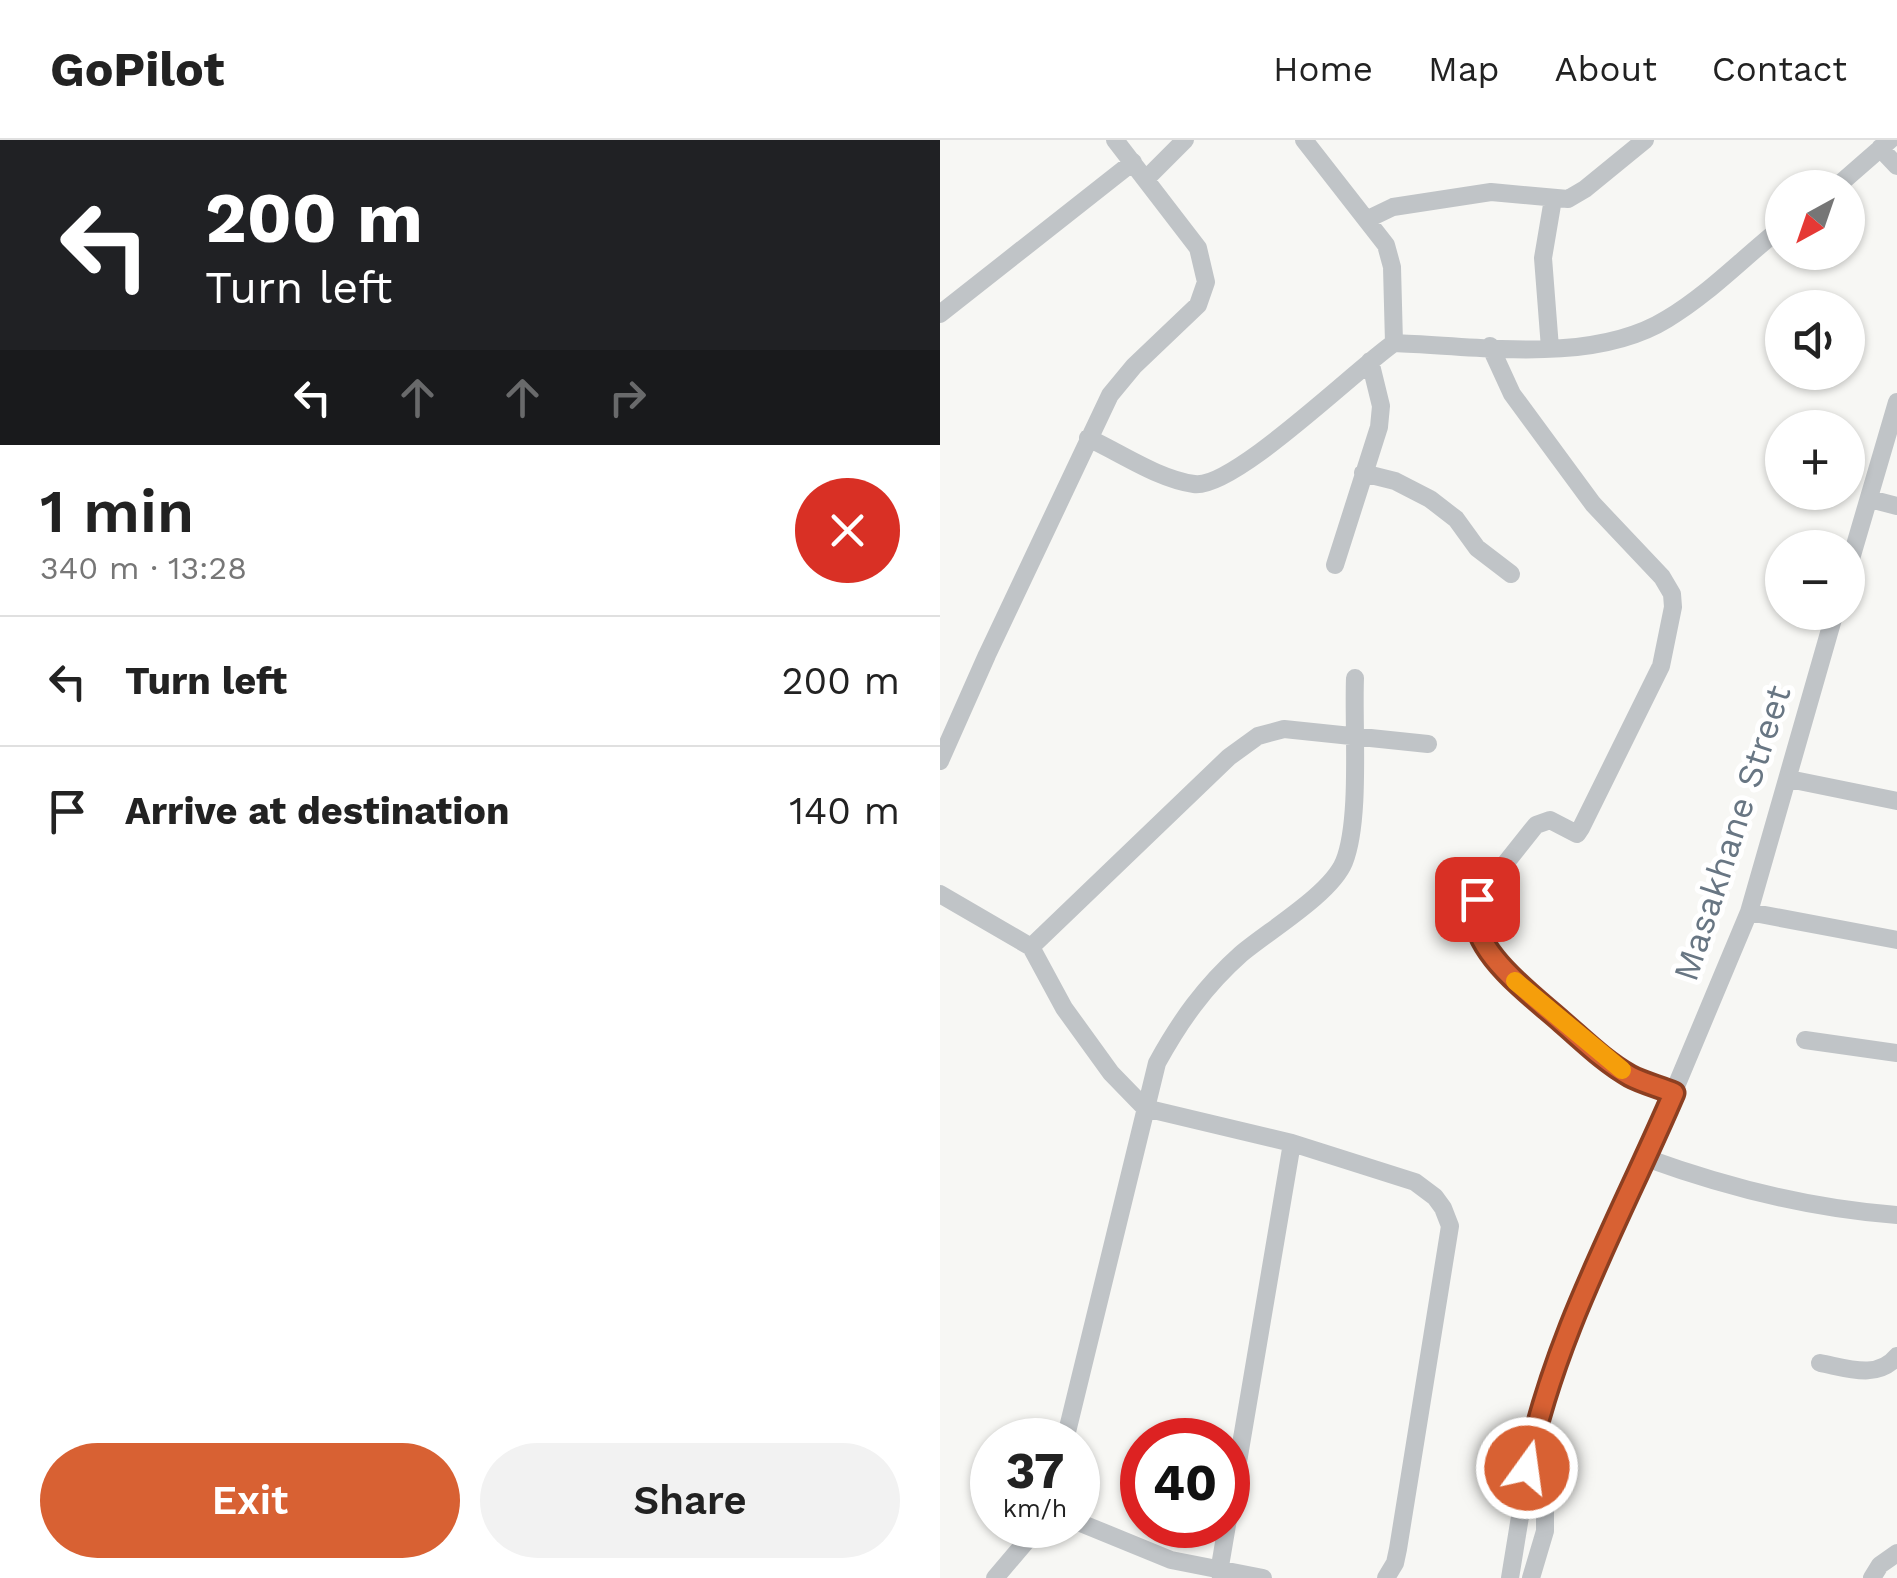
<!DOCTYPE html>
<meta charset="utf-8">
<style>
:root{--surface:#fff;--page:#f2f2f2;--text:#222;--muted:#767676;--line:#e0e0e0;--accent:#d86133}
body{margin:0;font-family:"Work Sans",sans-serif;background:var(--page);color:var(--text);height:100vh;display:flex;flex-direction:column;font-size:38px;white-space:nowrap}
*{box-sizing:border-box;margin:0}
p{font-size:32px;color:var(--muted)}
.icon{flex:none;width:55px;height:55px;fill:none;stroke:currentColor;stroke-width:2;stroke-linecap:round;stroke-linejoin:round}
.map{position:relative;flex:1;overflow:hidden}
.sheet{display:flex;flex-direction:column;background:var(--surface);width:940px}
.sheet>*{flex:none}
.top-card{background:#202124;color:#fff;overflow:hidden}
.needle{width:65px;rotate:220deg}
.controls{position:absolute;left:825px;top:30px;display:grid;gap:20px}
.controls a{display:grid;place-items:center;width:100px;height:100px;border-radius:50%;background:var(--surface);box-shadow:0 2px 8px #0004;font-size:50px}
.speed{position:absolute;left:30px;top:1278px;display:flex;gap:20px;font-size:50px;font-weight:700;text-align:center}
.speed>*{display:grid;place-content:center;width:130px;height:130px;border-radius:50%;background:var(--surface);box-shadow:0 2px 8px #0004;line-height:1}
.speed small{font-size:25px;font-weight:400}
.speed .limit{border:15px solid #d22;background:#fff;color:#111}
.pin{position:absolute;display:grid;place-items:center;width:85px;height:85px;color:#fff;margin:-42px;border-radius:20px;box-shadow:0 5px 15px #0006}
.me{position:absolute;width:110px;margin:-55px;rotate:14deg;stroke-linejoin:round;filter:drop-shadow(0 0 8px #0008)}
.turn{display:flex;align-items:center;gap:35px;height:210px;padding:0 40px;font-size:45px}
.turn .icon{width:130px;height:130px;stroke-width:2.5}
.turn b{display:block;font-size:70px;line-height:85px}
.lanes{display:flex;align-items:center;height:95px;padding:0 40px;background:#0003;justify-content:center;gap:50px;direction:ltr}
.lanes .off{opacity:.35}
.round{display:grid;place-items:center;flex:none;width:105px;height:105px;border-radius:52px;background:var(--page)}
.headline{display:flex;align-items:center;justify-content:space-between;height:170px;padding:0 40px}
h1{font-size:60px;font-weight:600;line-height:75px}
.primary-button{display:flex;gap:20px;margin-top:auto;padding:20px 40px}
.primary-button a{flex:1;height:115px;border-radius:60px;background:var(--accent);color:#fff;font-size:40px;font-weight:600;line-height:115px;text-align:center}
.primary-button a+a{background:var(--page);color:var(--text)}
ul{padding:0;list-style:none}
li{display:flex;align-items:center;gap:30px;height:130px;padding:0 40px;border-top:2px solid var(--line)}
li div{flex:1}
li b{display:block;font-size:38px}
li em{font-style:normal}
header{display:flex;align-items:center;gap:60px;box-sizing:border-box;height:140px;padding:0 50px;background:var(--surface);border-bottom:2px solid var(--line)}
header strong{font-size:48px}
nav{display:flex;gap:55px;margin-inline-start:auto;font-size:35px}
main{display:flex;flex:1;min-height:0}
.map>svg:first-child{display:block}
</style>
<header>
<strong>GoPilot</strong>
<nav><a>Home</a><a>Map</a><a>About</a><a>Contact</a></nav>
</header>
<main>
<section class="sheet">
<div class="top-card">
<div class="turn"><svg class="icon" aria-label="left" viewBox="0 0 24 24"><path d="M17 20v-9H6M10 6l-5 5 5 5"/></svg><div><b>200 m</b>Turn left</div></div>
<div class="lanes"><svg class="icon" aria-label="left" viewBox="0 0 24 24"><path d="M17 20v-9H6M10 6l-5 5 5 5"/></svg><svg class="icon off" aria-label="ahead" viewBox="0 0 24 24"><path d="M12 20V5M6 11l6-6 6 6"/></svg><svg class="icon off" aria-label="ahead" viewBox="0 0 24 24"><path d="M12 20V5M6 11l6-6 6 6"/></svg><svg class="icon off" aria-label="right" viewBox="0 0 24 24"><path d="M7 20v-9h11M14 6l5 5-5 5"/></svg></div>
</div>
<div class="headline"><div><h1>1 min</h1><p>340 m · 13:28</p></div><a class="round" style="background:#d93025;color:#fff"><svg class="icon" aria-label="close" viewBox="0 0 24 24"><path d="M6 6l12 12M18 6L6 18"/></svg></a></div>
<ul>
<li><svg class="icon" aria-label="left" viewBox="0 0 24 24"><path d="M17 20v-9H6M10 6l-5 5 5 5"/></svg><div><b>Turn left</b></div><em>200 m</em></li>
<li><svg class="icon" aria-label="arrive" viewBox="0 0 24 24"><path d="M6 21V4h12l-3 4 3 4H6"/></svg><div><b>Arrive at destination</b></div><em>140 m</em></li>
</ul>
<div class="primary-button"><a>Exit</a><a>Share</a></div>
</section>
<div class="map">
<svg width="957" height="1438" viewBox="0 0 957 1438">
<rect width="100%" height="100%" fill="#f7f7f4"/>
<g fill="none" stroke-linecap="round" stroke-linejoin="round">
<path stroke="#c0c4c7" stroke-width="18" d="M364,0L446,105L452,127L454,203
M940,8L957,26
M206,39L245,0
M895,48L950,0
M428,79L453,67L551,52L628,59L645,49L705,0
M0,174L193,22
M454,203C538,206 653,225 727,179C769,154 804,117 842,87
M550,206L572,254L653,364L722,437L732,454L733,467L721,526L641,688L637,694L610,680L596,685L537,759C521,805 592,856 622,882C644,900 664,921 690,936C703,943 720,947 734,953
M610,208L603,118L613,59
M148,298C181,313 218,339 254,344C293,350 416,229 454,203
M423,333L455,341L490,359L516,379L537,408L571,434
M930,359L957,366
M395,425L439,287L441,266L430,221
M908,429L957,262
M0,621L47,515L170,255L194,226L258,165L266,142L258,108L175,0
M849,639L957,661
M0,754L91,807L124,868L171,933L205,968L352,1003L475,1042L495,1057L503,1068L510,1086L458,1409L455,1423L446,1438
M809,772L957,800
M91,807L289,617L318,596L344,589L488,604
M865,900L957,913
M706,1018C786,1047 872,1069 957,1075
M880,1223C907,1228 938,1240 957,1216
M125,1300L217,923C240,881 265,846 301,814C328,791 391,754 404,722C421,680 413,587 415,538
M581,1359L596,1362L605,1370V1391L591,1438
M288,1381L352,1003
M138,1382L231,1420L323,1438
M279,1432L287,1385
M55,1438L100,1385
M570,1438L593,1297L612,1235L647,1142L706,1018L809,772L895,472
M932,1438L940,1425L957,1413"/>
</g>
<g fill="none" stroke-linecap="round" stroke-linejoin="round">
<g stroke="#8c3f21" stroke-width="25">
<path id="route" d="M537,759C521,805 592,855 622,882C644,901 665,922 690,936C703,943 720,947 734,953C681,1077 614,1195 587,1328"/>
</g>
<use href="#route" stroke="#d86133" stroke-width="18"/>
<path stroke="#f59e0b" stroke-width="18" d="M575,841L682,930"/>
</g>
<g text-anchor="middle" dominant-baseline="central" stroke-width="10" stroke-linejoin="round" paint-order="stroke">
<g font-size="35" fill="#687683" stroke="#fff">
<text transform="translate(792 693) rotate(-72)">Masakhane Street</text>
</g>
</g>
</svg>
<div class="controls">
<a><svg class="needle" viewBox="-14 -14 28 28"><path d="M0-13l5 13h-10z" fill="#e53935"/><path d="M0 13l5-13h-10z" fill="#767676"/></svg></a>
<a><svg class="icon" aria-label="sound" viewBox="0 0 24 24"><path d="M4 9h4l5-4v14l-5-4H4zM17 9q2 3 0 6"/></svg></a>
<a>+</a>
<a>−</a>
</div>
<div class="speed"><div>37<small>km/h</small></div><div class="limit">40</div></div>
<div class="pin" style="left:537px;top:759px;background:#d93025"><svg class="icon" aria-label="arrive" viewBox="0 0 24 24"><path d="M6 21V4h12l-3 4 3 4H6"/></svg></div>
<svg class="me" style="left:587px;top:1328px" viewBox="-20 -20 40 40"><circle r="17" fill="#d86133" stroke="#fff" stroke-width="3"/><path d="M0-11L8 9 0 5-8 9z" fill="#fff"/></svg>
</div>
</main>
